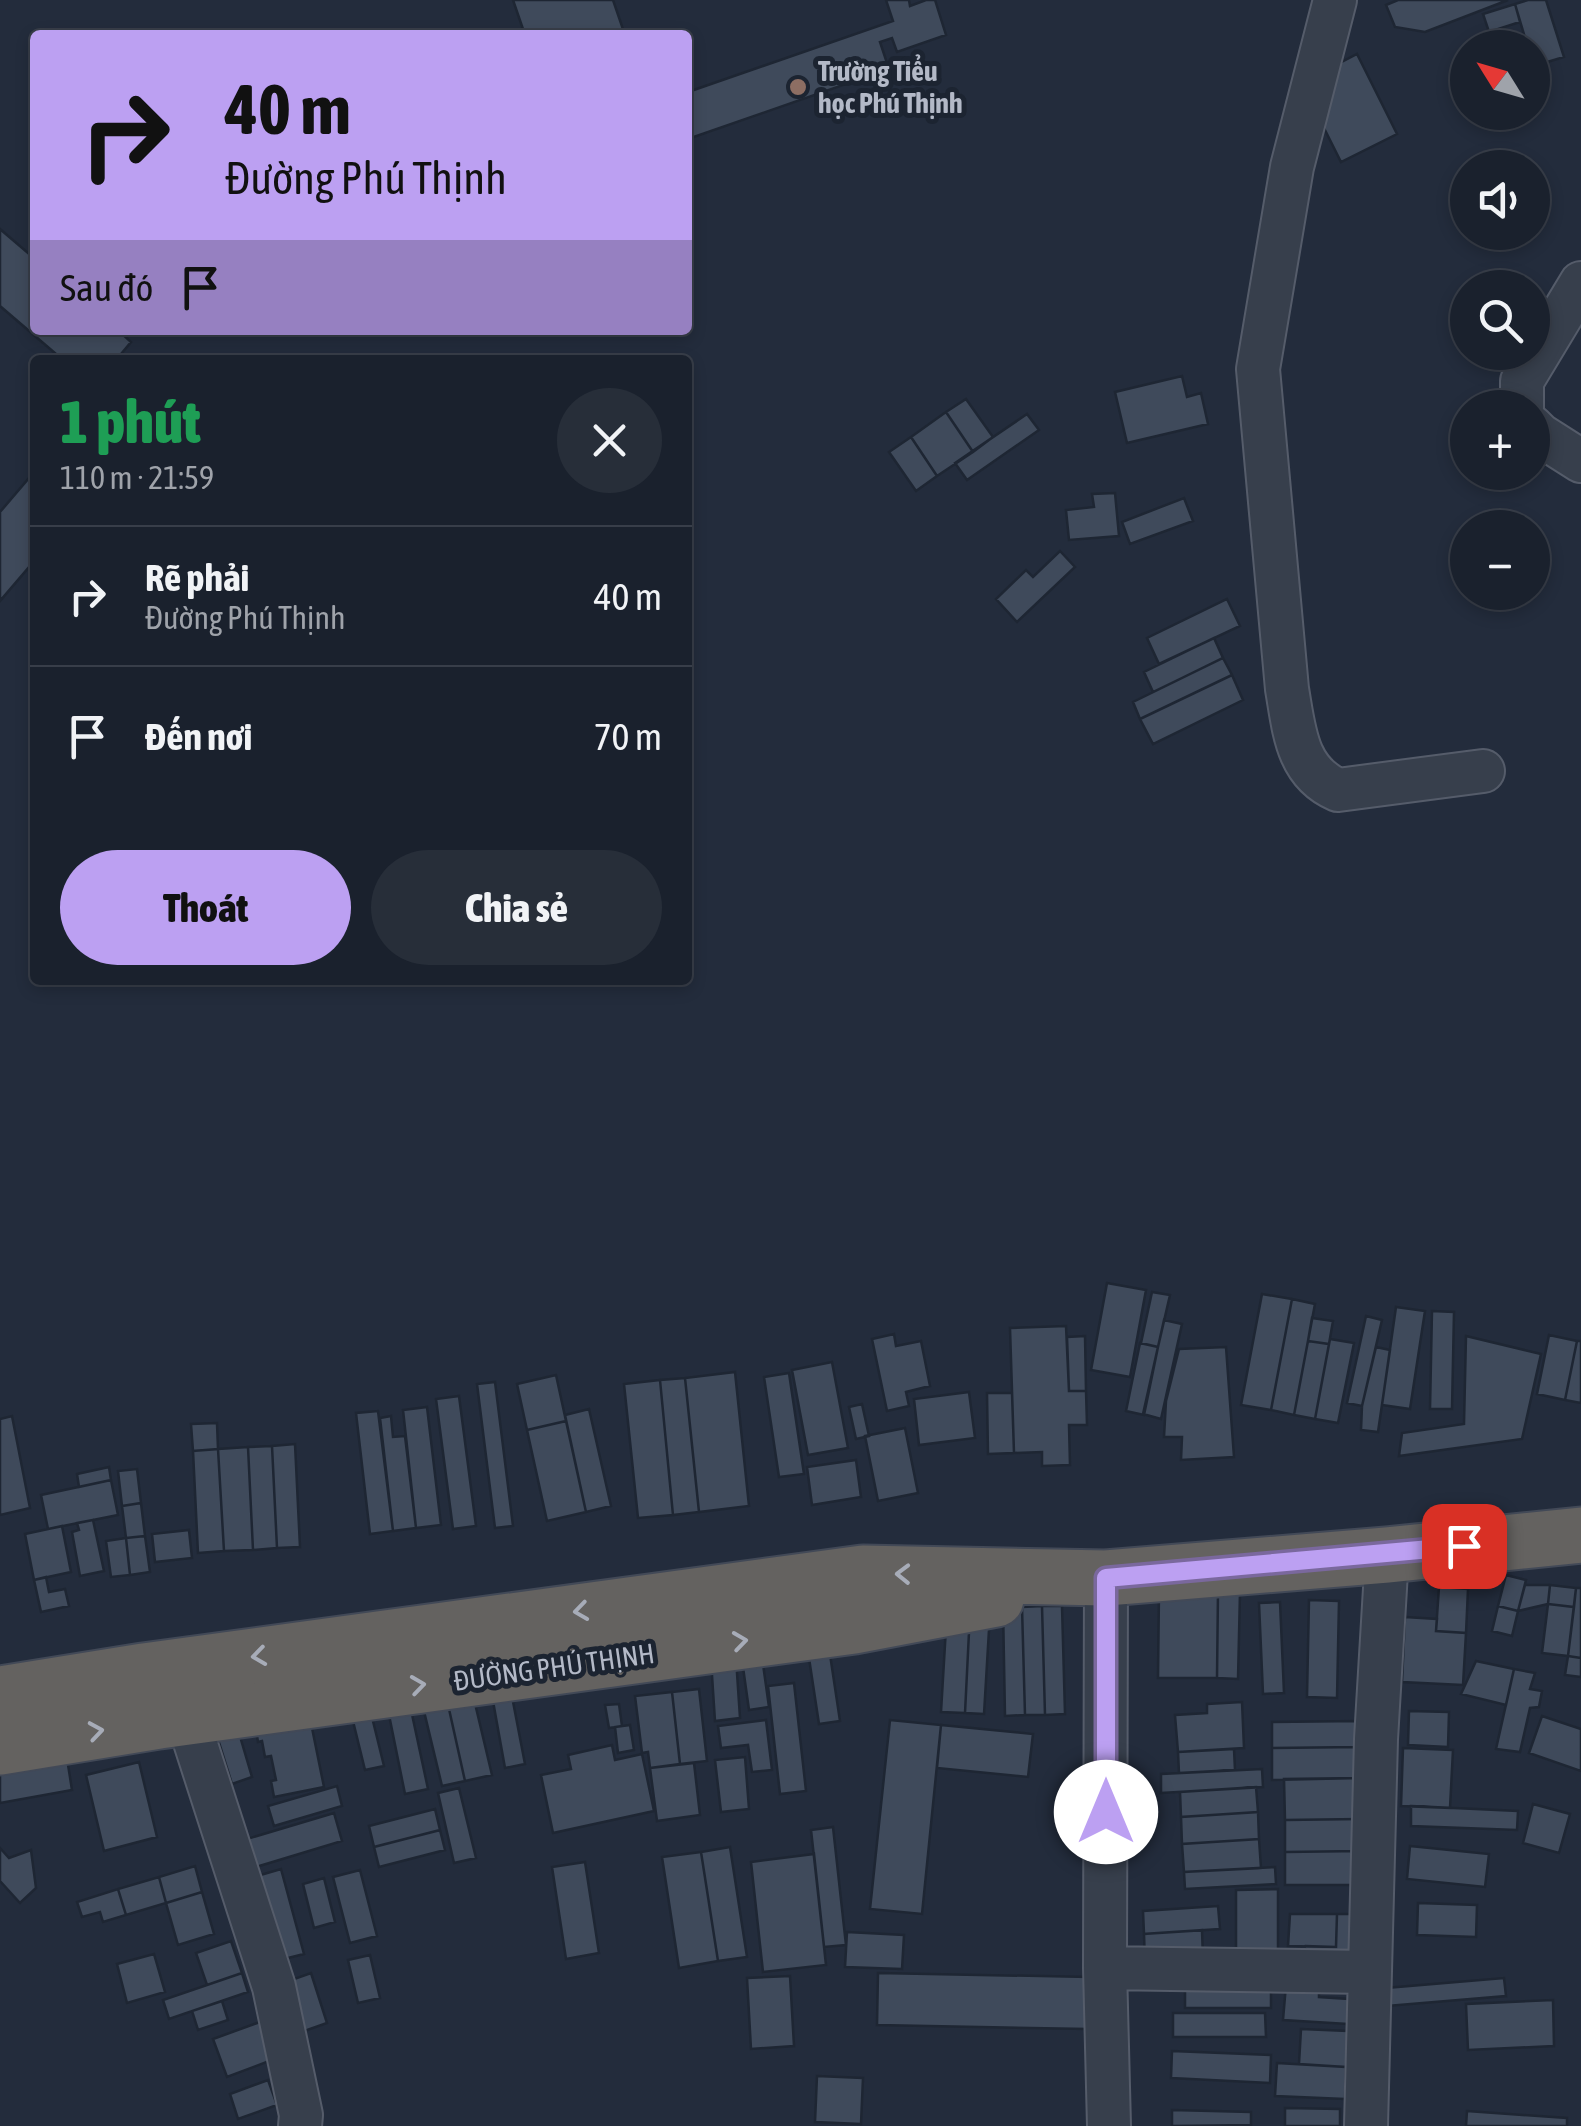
<!DOCTYPE html>
<html lang="vi">
<meta charset="utf-8">
<style>
:root{--surface:#1a212d;--page:#272e39;--text:#f1f3f6;--muted:#9fa3aa;--line:#383e49;--accent:#bca0f2}
body{margin:0;font-family:"Asap Condensed",sans-serif;background:var(--page);color:var(--text);height:100vh;display:flex;flex-direction:column;font-size:38px;white-space:nowrap}
*{box-sizing:border-box;margin:0}
p{font-size:32px;color:var(--muted)}
.icon{flex:none;width:55px;height:55px;fill:none;stroke:currentColor;stroke-width:2;stroke-linecap:round;stroke-linejoin:round}
.map{position:relative;flex:1;overflow:hidden}
.sheet{position:absolute;left:30px;top:355px;width:662px;height:630px;display:flex;flex-direction:column;background:var(--surface);border-radius:10px;box-shadow:0 5px 15px #0003,0 0 0 2px var(--line)}
.sheet>*{flex:none}
.top-card{position:absolute;left:30px;top:30px;width:662px;height:305px;border-radius:10px;box-shadow:0 5px 15px #0003,0 0 0 2px var(--line);background:#bca0f2;color:#111;overflow:hidden}
.needle{width:65px;rotate:307deg}
.buttons{position:absolute;left:1450px;top:30px;display:grid;gap:20px}
.buttons a{display:grid;place-items:center;width:100px;height:100px;border-radius:50%;background:var(--surface);box-shadow:0 5px 15px #0003,0 0 0 2px var(--line);font-size:50px}
.pin{position:absolute;display:grid;place-items:center;width:85px;height:85px;color:#fff;margin:-42px;border-radius:20px;box-shadow:0 5px 15px #0006}
.me{position:absolute;width:110px;margin:-55px;rotate:0deg;stroke-linejoin:round;filter:drop-shadow(0 0 8px #0008)}
.turn{display:flex;align-items:center;gap:35px;height:210px;padding:0 30px;font-size:45px}
.turn .icon{width:130px;height:130px;stroke-width:2.5}
.turn b{display:block;font-size:70px;line-height:85px}
.then{display:flex;align-items:center;height:95px;padding:0 30px;background:#0003;gap:20px;font-size:38px}
.round{display:grid;place-items:center;flex:none;width:105px;height:105px;border-radius:52px;background:var(--page)}
.head{display:flex;align-items:center;justify-content:space-between;height:170px;padding:0 30px}
h1{font-size:60px;font-weight:800;line-height:75px;color:#1e9e55}
.cta{display:flex;gap:20px;margin-top:auto;padding:20px 30px}
.cta a{flex:1;height:115px;border-radius:60px;background:var(--accent);color:#111;font-size:40px;font-weight:800;line-height:115px;text-align:center}
.cta a+a{background:var(--page);color:var(--text)}
ul{padding:0;list-style:none}
li{display:flex;align-items:center;gap:30px;height:140px;padding:0 30px;border-top:2px solid var(--line)}
li div{flex:1}
li b{display:block;font-size:38px}
li em{font-style:normal}
.map>svg:first-child{display:block}
</style>
<div class="map">
<svg width="1581" height="2126" viewBox="0 0 1581 2126">
<rect width="100%" height="100%" fill="#232c3c"/>
<path fill="#3f4a5b" stroke="#1e2633" stroke-width="2.5" d="M513,0H613L625,35H525Z
M886,0H909L910,6L926,0H935L946,35L897,52L892,38L880,42L889,69L688,139V92L893,21Z
M1398,0H1508L1425,32L1395,27L1386,5Z
M1528,0H1546L1564,57L1534,66L1532,48H1528L1515,4Z
M1515,4L1520,22L1489,32L1483,14Z
M1357,54L1397,134L1341,162L1316,112L1334,66Z
M0,229L35,259V330H118L131,342L116,360H63L0,306Z
M1182,376L1187,397L1201,393L1208,424L1127,443L1115,392Z
M966,399L993,437L973,452L946,412Z
M946,412L973,452L937,476L911,437Z
M1027,414L1039,430L967,480L955,463Z
M911,437L937,476L916,491L889,452Z
M35,471V560L0,601V512Z
M1115,493L1119,536L1069,540L1066,510L1094,507L1092,494Z
M1184,498L1193,521L1130,544L1122,522Z
M1060,551L1075,567L1017,622L996,599L1026,570L1033,577Z
M1227,599L1240,626L1159,664L1147,638Z
M1214,638L1223,658L1153,692L1144,672Z
M1223,658L1232,675L1140,719L1133,702Z
M1232,675L1243,700L1153,744L1140,719Z
M1107,1283L1146,1290L1130,1377L1091,1370Z
M1152,1292L1170,1295L1158,1347L1141,1343Z
M1262,1294L1292,1299L1271,1410L1241,1405Z
M1292,1299L1315,1304L1294,1415L1271,1410Z
M1396,1307L1425,1311L1410,1409L1382,1405Z
M1432,1311L1454,1312L1452,1409H1430Z
M1366,1316L1382,1320L1362,1406L1347,1403Z
M1312,1318L1333,1321L1329,1344L1308,1341Z
M1164,1320L1182,1324L1161,1419L1143,1414Z
M1066,1326L1069,1391H1086L1087,1425H1069L1070,1465L1042,1466V1452L1014,1453L1010,1328Z
M894,1334L896,1346L921,1341L930,1386L906,1392L909,1406L887,1411L872,1339Z
M1549,1335L1577,1341L1565,1400L1537,1394Z
M1085,1336L1086,1391H1069L1067,1337Z
M1466,1336L1541,1354L1522,1439L1399,1456L1402,1433L1464,1424Z
M1330,1339L1354,1343L1338,1423L1315,1419Z
M1308,1341L1329,1344L1315,1419L1294,1415Z
M1577,1341H1581V1403L1565,1400Z
M1140,1343L1158,1347L1144,1415L1126,1411Z
M1226,1347L1234,1457L1181,1460L1182,1437H1164L1166,1401L1179,1349Z
M1376,1347L1390,1350L1378,1432L1361,1430L1362,1406Z
M832,1362L848,1448L808,1455L792,1370Z
M735,1372L749,1506L699,1512L685,1378Z
M789,1373L804,1474L779,1477L764,1377Z
M556,1375L566,1421L527,1430L517,1384Z
M685,1378L699,1512L673,1515L660,1380Z
M660,1380L673,1515L638,1518L624,1384Z
M495,1382L513,1526L495,1528L477,1384Z
M969,1392L975,1438L919,1445L914,1399Z
M987,1393H1012L1014,1453L988,1454Z
M459,1396L476,1526L453,1529L436,1399Z
M862,1404L869,1436L856,1439L849,1407Z
M427,1407L441,1525L416,1528L403,1410Z
M589,1409L611,1506L586,1512L565,1415Z
M378,1411L393,1531L370,1534L356,1413Z
M12,1416L30,1508L0,1515V1419Z
M391,1416L393,1437L405,1436L416,1528L393,1531L380,1418Z
M566,1421L586,1512L547,1521L527,1430Z
M217,1423L218,1449L193,1451L191,1424Z
M905,1428L918,1493L878,1501L865,1436Z
M295,1444L300,1547L277,1548L272,1446Z
M272,1446L277,1548L253,1550L248,1447Z
M248,1447L253,1550L224,1551L218,1449Z
M218,1449L224,1551L198,1553L193,1451Z
M856,1460L861,1497L812,1505L807,1467Z
M109,1467L111,1480L79,1487L77,1474Z
M137,1469L141,1503L122,1506L118,1471Z
M111,1480L118,1515L48,1529L41,1495Z
M141,1503L145,1536L126,1538L122,1506Z
M93,1520L104,1571L80,1576L72,1532L79,1530L77,1523Z
M62,1526L71,1572L34,1580L25,1534Z
M189,1530L192,1558L155,1562L152,1534Z
M145,1536L150,1572L130,1575L126,1538Z
M126,1538L130,1575L111,1577L106,1541Z
M1506,1575L1526,1580L1518,1611L1498,1606Z
M46,1577L49,1592L65,1589L69,1606L41,1612L34,1580Z
M1525,1585H1550L1548,1604L1518,1611Z
M1550,1585L1576,1588L1574,1607L1548,1604Z
M1439,1587L1468,1589L1466,1633L1436,1631Z
M1576,1588H1581V1658L1568,1656Z
M1159,1591H1218L1217,1678H1158Z
M1218,1591L1240,1592L1238,1679L1217,1678Z
M1309,1600L1339,1601L1337,1698L1307,1697Z
M1280,1602L1284,1693L1263,1694L1259,1603Z
M1548,1604L1574,1607L1568,1656L1542,1653Z
M1042,1606L1045,1715H1025L1022,1607Z
M1042,1606H1062L1065,1714L1045,1715Z
M1498,1606L1518,1611L1512,1636L1492,1631Z
M1003,1607H1022L1025,1715L1005,1716Z
M947,1611L970,1612L965,1713L941,1712Z
M970,1612L990,1613L984,1714L965,1713Z
M1405,1617L1437,1619L1436,1631L1466,1633L1463,1685L1402,1682Z
M828,1641L840,1721L819,1724L807,1645Z
M761,1650L769,1707L749,1710L741,1653Z
M1568,1656L1581,1658V1677L1565,1675Z
M736,1658L740,1718L715,1721L711,1660Z
M1476,1661L1514,1669L1506,1705L1461,1694Z
M1514,1669L1535,1673L1530,1689L1542,1691L1539,1707L1530,1708L1520,1752L1496,1749Z
M794,1683L806,1791L780,1794L768,1686Z
M510,1686L525,1764L505,1768L491,1690Z
M699,1689L707,1761L680,1764L672,1692Z
M672,1692L680,1764L650,1768L648,1752L642,1753L635,1696Z
M473,1695L492,1775L465,1781L447,1700Z
M447,1700L465,1781L442,1786L423,1707Z
M1242,1702L1244,1748L1178,1752L1175,1715L1207,1713V1704Z
M619,1704L622,1726L609,1728L605,1705Z
M410,1705L428,1789L405,1794L388,1710Z
M1409,1711L1449,1712L1448,1747L1408,1745Z
M371,1713L384,1766L365,1770L352,1717Z
M234,1716L252,1777L232,1784L213,1723Z
M1542,1716L1581,1729V1771L1529,1753Z
M310,1718L324,1787L274,1797L271,1781L276,1780L271,1756L265,1757L262,1741L258,1742L256,1730Z
M766,1720L772,1770L752,1772L748,1745L721,1748L718,1726Z
M890,1720L941,1725L922,1914L870,1909Z
M1359,1721V1747L1272,1748V1722Z
M630,1725L634,1750L618,1753L615,1727Z
M941,1725L1033,1734L1028,1777L937,1768Z
M612,1745L615,1760L642,1754L654,1811L553,1833L541,1775L571,1769L568,1755Z
M1359,1747V1778L1272,1780V1748Z
M1403,1748L1453,1750L1450,1808L1401,1806Z
M1234,1749L1235,1770L1179,1773L1178,1752Z
M66,1752L72,1790L0,1803V1764Z
M745,1757L749,1809L721,1812L715,1760Z
M139,1762L157,1837L104,1851L86,1775Z
M694,1763L700,1815L657,1821L650,1768Z
M1262,1769L1263,1787L1161,1793V1774Z
M1359,1778L1360,1819L1285,1820L1284,1779Z
M337,1786L342,1806L274,1826L268,1806Z
M1256,1787L1258,1812L1181,1817L1180,1792Z
M459,1788L476,1858L454,1863L438,1793Z
M1533,1804L1570,1814L1559,1853L1523,1843Z
M1411,1806L1518,1811L1517,1830L1411,1826Z
M435,1809L440,1830L374,1847L369,1826Z
M1258,1812L1259,1839L1182,1844L1181,1817Z
M334,1813L342,1841L246,1870L237,1842Z
M1360,1819V1851L1285,1852V1820Z
M833,1827L846,1945L824,1947L811,1830Z
M440,1830L445,1850L379,1867L374,1847Z
M1259,1839L1261,1868L1184,1872L1182,1844Z
M1410,1846L1489,1854L1485,1887L1407,1879Z
M730,1847L747,1957L718,1961L701,1852Z
M0,1848L9,1858L31,1850L36,1888L20,1903L0,1881Z
M1360,1851V1885H1285V1852Z
M701,1852L718,1961L679,1968L662,1857Z
M814,1854L826,1965L763,1972L751,1862Z
M585,1862L599,1953L566,1959L552,1867Z
M195,1866L202,1892L166,1903L159,1877Z
M1275,1867L1276,1884L1185,1889L1184,1872Z
M281,1869L304,1954L272,1962L250,1878Z
M360,1870L377,1936L350,1943L333,1877Z
M159,1877L166,1903L126,1915L118,1889Z
M324,1878L335,1922L314,1928L303,1884Z
M118,1889L126,1915L103,1922L100,1912L82,1917L77,1902Z
M1278,1889V1950L1236,1951V1890Z
M202,1892L214,1934L178,1945L166,1903Z
M1418,1903L1477,1905L1476,1937L1417,1935Z
M1218,1906L1220,1929L1144,1934L1143,1911Z
M1290,1914H1337L1336,1947L1288,1946Z
M1337,1914H1358L1357,1966L1305,1965L1306,1946L1336,1947Z
M1202,1930L1203,1959L1145,1963L1144,1934Z
M847,1932L904,1935L902,1969L845,1967Z
M231,1941L242,1973L207,1985L196,1953Z
M154,1954L165,1992L127,2003L117,1964Z
M370,1955L380,1998L358,2003L348,1960Z
M242,1973L248,1992L169,2019L163,2000Z
M311,1973L327,2023L296,2034L280,1984Z
M878,1973L1090,1977L1088,2029L877,2025Z
M790,1976L794,2046L751,2049L747,1978Z
M1271,1977V2008H1185V1978Z
M1504,1978L1506,1996L1387,2006L1386,1988Z
M1286,1985L1319,1987V1997L1349,1999L1348,2024L1283,2020Z
M1553,2000L1554,2046L1468,2050L1466,2004Z
M222,2001L228,2020L198,2030L192,2011Z
M1173,2013H1265L1266,2037H1173Z
M271,2018L285,2055L227,2077L213,2039Z
M1301,2029L1348,2031L1346,2067L1299,2064Z
M1172,2051L1271,2055L1270,2083L1171,2078Z
M1277,2063L1346,2067L1345,2099L1275,2096Z
M817,2076L863,2078L861,2124L815,2122Z
M268,2080L277,2105L238,2119L230,2094Z
M1285,2108L1340,2109V2126H1285Z
M1172,2110L1251,2112V2125L1172,2126Z
M1467,2111L1567,2118V2126H1466Z"/>
<g fill="none" stroke-linecap="round" stroke-linejoin="round">
<g stroke="#555c6a" stroke-width="46">
<path id="minor" d="M1335,0L1292,167L1258,369L1287,689C1294,729 1296,772 1338,790L1483,771
M1522,408V381L1581,283
M1532,427L1540,435L1581,461
M1106,1578L1105,1968L1109,2126
M187,1717L274,1987L301,2115L300,2126
M1105,1968L1369,1972
M1366,2126L1376,1739L1387,1555"/>
</g>
<g stroke="#424957" stroke-width="59">
<path id="trunk" d="M0,1694L144,1671L863,1573L1106,1578L1387,1555L1581,1535
M0,1747L159,1721L854,1626L996,1599"/>
</g>
<use href="#minor" stroke="#373f4c" stroke-width="42"/>
<use href="#trunk" stroke="#646260" stroke-width="55"/>
</g>
<defs><path id="oneway-chevron" d="M-2-3.5L2.5 0L-2 3.5" fill="none" stroke-width="1.6" stroke-linecap="round" stroke-linejoin="round" transform="scale(2.5)"/></defs>
<g stroke="#a7acb8">
<use href="#oneway-chevron" transform="translate(903 1574) rotate(-179)"/>
<use href="#oneway-chevron" transform="translate(581 1611) rotate(172)"/>
<use href="#oneway-chevron" transform="translate(740 1641) rotate(-8)"/>
<use href="#oneway-chevron" transform="translate(259 1656) rotate(172)"/>
<use href="#oneway-chevron" transform="translate(418 1685) rotate(-8)"/>
<use href="#oneway-chevron" transform="translate(96 1731) rotate(-9)"/>
</g>
<g fill="none" stroke-linecap="round" stroke-linejoin="round">
<g stroke="#7a689d" stroke-width="25">
<path id="route" d="M1106,1812V1578L1464,1546"/>
</g>
<use href="#route" stroke="#bca0f2" stroke-width="18"/>
</g>
<circle fill="#8d6e63" stroke="#1c2431" stroke-width="4" cx="798" cy="87" r="10"/>
<g text-anchor="middle" dominant-baseline="central" stroke-width="10" stroke-linejoin="round" paint-order="stroke">
<g font-size="28" font-weight="bold" fill="#b3b9c7" stroke="#1c2431" text-anchor="start">
<text x="818" y="71">Trường Tiểu<tspan x="818" dy="32">học Phú Thịnh</tspan></text>
</g>
<g font-size="28" fill="#b3b9c7" stroke="#1c2431">
<text transform="translate(554 1667) rotate(-8)">ĐƯỜNG PHÚ THỊNH</text>
</g>
</g>
</svg>
<div class="buttons">
<a><svg class="needle" viewBox="-14 -14 28 28"><path d="M0-13l5 13h-10z" fill="#e53935"/><path d="M0 13l5-13h-10z" fill="#9fa3aa"/></svg></a>
<a><svg class="icon" aria-label="sound" viewBox="0 0 24 24"><path d="M4 9h4l5-4v14l-5-4H4zM17 9q2 3 0 6"/></svg></a>
<a><svg class="icon" aria-label="search" viewBox="0 0 24 24"><circle cx="10" cy="10" r="6"/><path d="M15 15l6 6"/></svg></a>
<a>+</a>
<a>−</a>
</div>
<div class="pin" style="left:1464px;top:1546px;background:#d93025"><svg class="icon" aria-label="arrive" viewBox="0 0 24 24"><path d="M6 21V4h12l-3 4 3 4H6"/></svg></div>
<svg class="me" style="left:1106px;top:1812px" viewBox="-20 -20 40 40"><circle r="19" fill="#fff"/><path d="M0-13L10 11 0 6-10 11z" fill="#bca0f2"/></svg>
<div class="top-card">
<div class="turn"><svg class="icon" aria-label="right" viewBox="0 0 24 24"><path d="M7 20v-9h11M14 6l5 5-5 5"/></svg><div><b>40 m</b>Đường Phú Thịnh</div></div>
<div class="then">Sau đó<svg class="icon" aria-label="arrive" viewBox="0 0 24 24"><path d="M6 21V4h12l-3 4 3 4H6"/></svg></div>
</div>
<section class="sheet">
<div class="head"><div><h1>1 phút</h1><p>110 m · 21:59</p></div><a class="round"><svg class="icon" aria-label="close" viewBox="0 0 24 24"><path d="M6 6l12 12M18 6L6 18"/></svg></a></div>
<ul>
<li><svg class="icon" aria-label="right" viewBox="0 0 24 24"><path d="M7 20v-9h11M14 6l5 5-5 5"/></svg><div><b>Rẽ phải</b><p>Đường Phú Thịnh</p></div><em>40 m</em></li>
<li><svg class="icon" aria-label="arrive" viewBox="0 0 24 24"><path d="M6 21V4h12l-3 4 3 4H6"/></svg><div><b>Đến nơi</b></div><em>70 m</em></li>
</ul>
<div class="cta"><a>Thoát</a><a>Chia sẻ</a></div>
</section>
</div>
